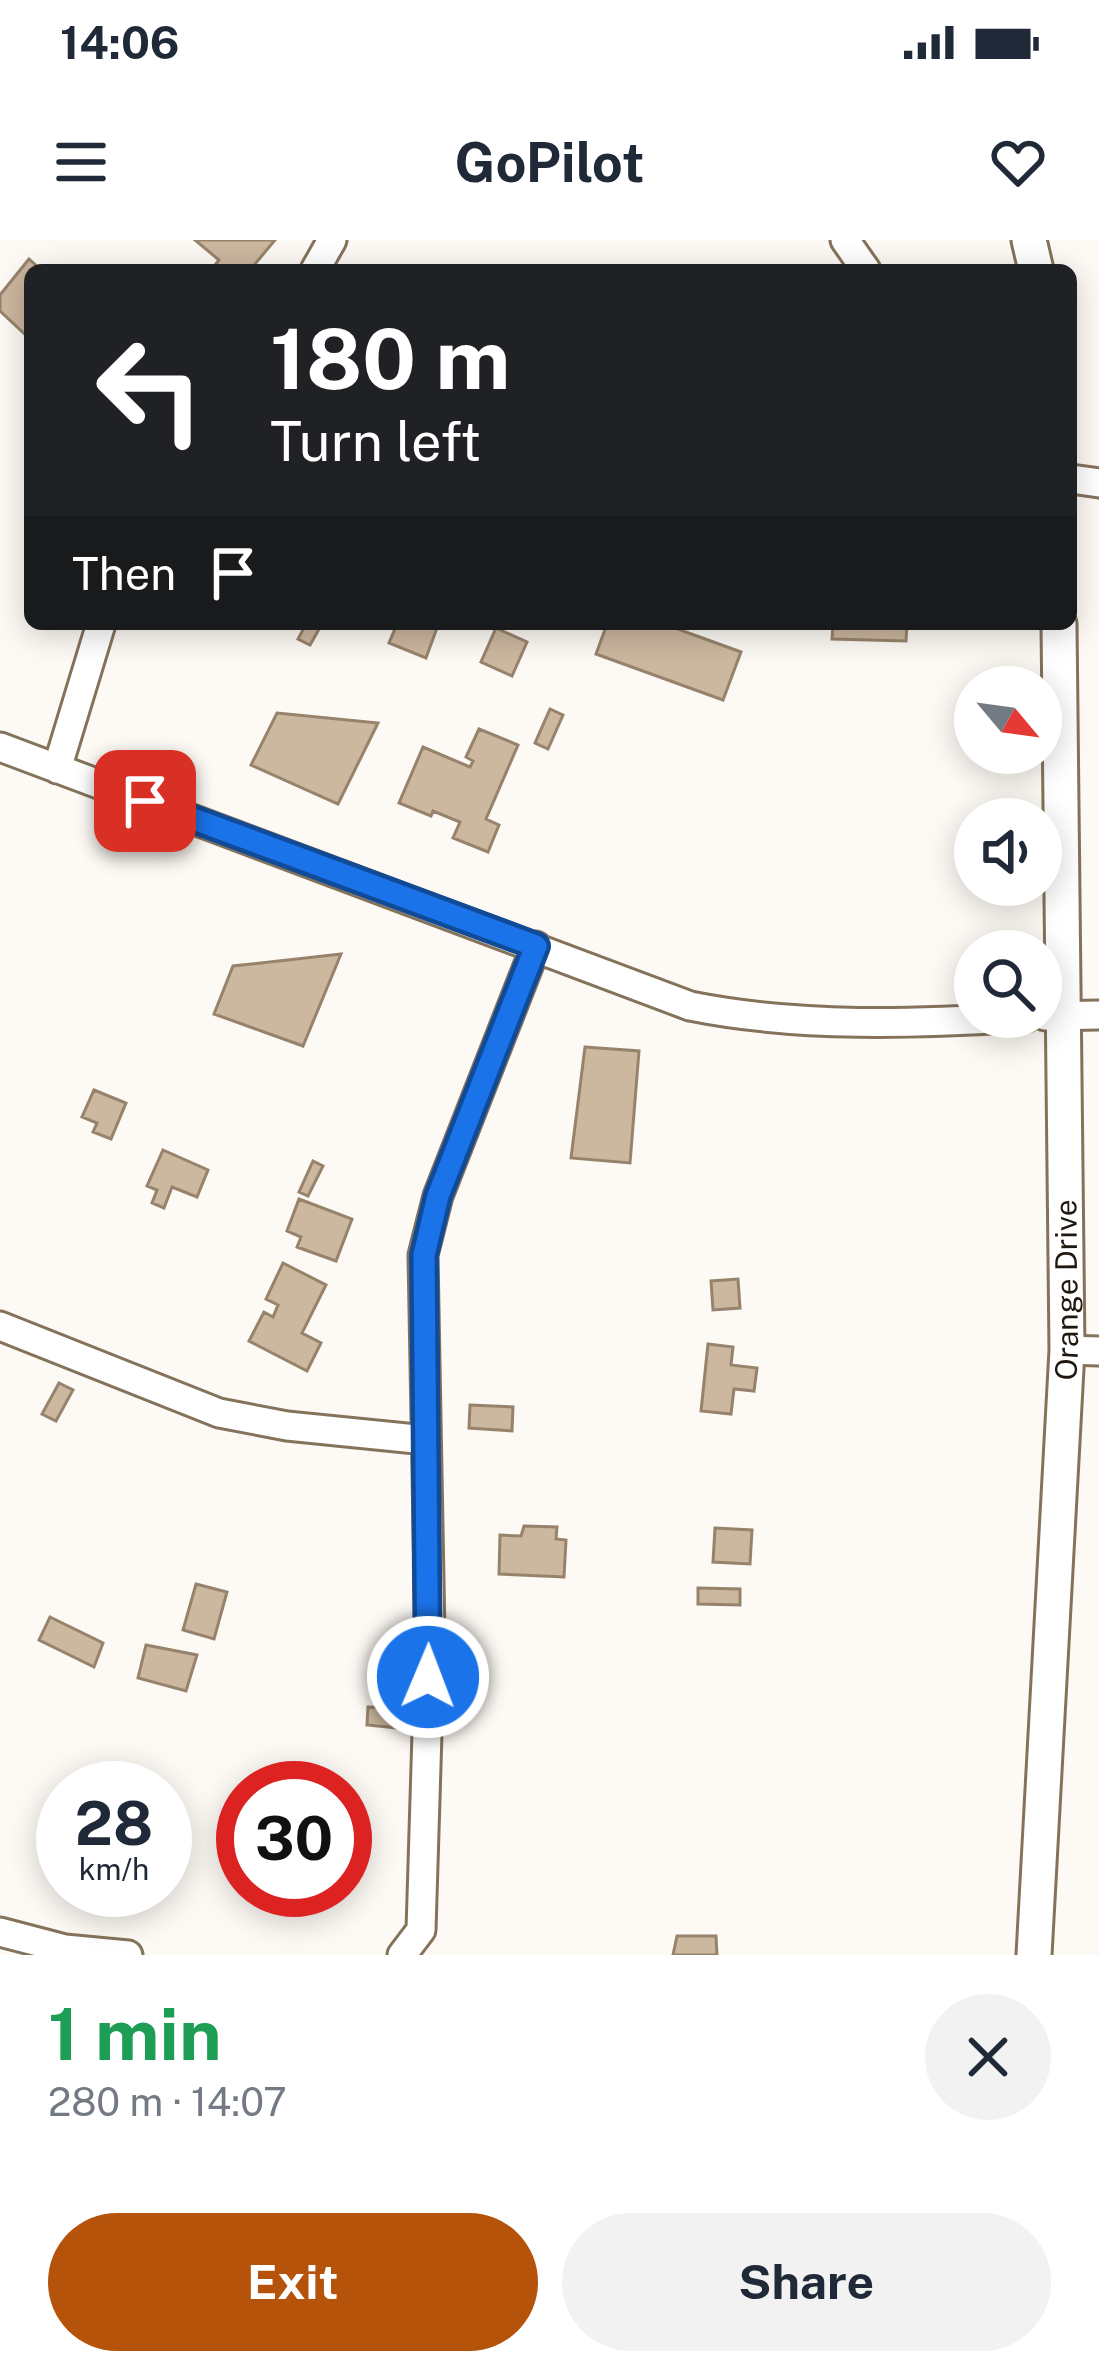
<!DOCTYPE html>
<meta charset="utf-8">
<style>
:root{--surface:#fff;--page:#f2f2f3;--text:#1f2937;--muted:#747a83;--accent:#b45309}
body{margin:0;font-family:"Public Sans",sans-serif;background:var(--page);color:var(--text);height:100vh;display:flex;flex-direction:column;font-size:45px;white-space:nowrap}
*{box-sizing:border-box;margin:0}
p{font-size:39px;color:var(--muted)}
.icon{flex:none;width:66px;height:66px;fill:none;stroke:currentColor;stroke-width:2;stroke-linecap:round;stroke-linejoin:round}
.map{position:relative;height:1715px;overflow:hidden}
.drawer{display:flex;flex-direction:column;background:var(--surface);flex:1}
.drawer>*{flex:none}
.banner{position:absolute;left:24px;top:24px;width:1053px;height:366px;border-radius:18px;box-shadow:0 6px 30px #0003;background:#202124;color:#fff;overflow:hidden}
.needle{width:78px;rotate:119deg}
.tools{position:absolute;left:954px;top:426px;display:grid;gap:24px}
.tools a{display:grid;place-items:center;width:108px;height:108px;border-radius:50%;background:var(--surface);box-shadow:0 6px 30px #0003;font-size:60px}
.speed{position:absolute;left:36px;top:1521px;display:flex;gap:24px;font-size:60px;font-weight:700;text-align:center}
.speed>*{display:grid;place-content:center;width:156px;height:156px;border-radius:50%;background:var(--surface);box-shadow:0 6px 30px #0003;line-height:1}
.speed small{font-size:30px;font-weight:400}
.speed .limit{border:18px solid #d22;background:#fff;color:#111}
.pin{position:absolute;display:grid;place-items:center;width:102px;height:102px;color:#fff;margin:-51px;border-radius:24px;box-shadow:0 6px 18px #0006}
.me{position:absolute;width:132px;margin:-66px;rotate:1deg;stroke-linejoin:round;filter:drop-shadow(0 0 9px #0008)}
.turn{display:flex;align-items:center;gap:42px;height:252px;padding:0 48px;font-size:54px}
.turn .icon{width:156px;height:156px;stroke-width:2.5}
.turn b{display:block;font-size:84px;line-height:102px}
.then{display:flex;align-items:center;height:114px;padding:0 48px;background:#0003;gap:24px;font-size:45px}
.round{display:grid;place-items:center;flex:none;width:126px;height:126px;border-radius:63px;background:var(--page)}
.overview{display:flex;align-items:center;justify-content:space-between;height:204px;padding:0 48px}
h1{font-size:72px;font-weight:700;line-height:90px;color:#1e9e55}
.button{display:flex;gap:24px;margin-top:auto;padding:24px 48px}
.button a{flex:1;height:138px;border-radius:72px;background:var(--accent);color:#fff;font-size:48px;font-weight:700;line-height:138px;text-align:center}
.button a+a{background:var(--page);color:var(--text)}
.status{display:flex;justify-content:space-between;align-items:center;height:84px;padding:0 60px;background:var(--surface);direction:ltr}
.status svg{height:33px;fill:currentColor}
header{display:flex;justify-content:space-between;align-items:center;height:156px;padding:0 48px;background:var(--surface);font-size:54px;font-weight:700}
.map>svg:first-child{display:block}
</style>
<div class="status"><b>14:06</b><svg viewBox="0 0 49 12"><path d="M0 12V9h3v3zM5 12V6h3v6zM10 12V3h3v9zM15 12V0h3v12zM26 1h20v11H26zM47 4h2v5h-2z"/></svg></div>
<header><svg class="icon" aria-label="menu" viewBox="0 0 24 24"><path d="M4 6h16M4 12h16M4 18h16"/></svg>GoPilot<svg class="icon" aria-label="heart" viewBox="0 0 24 24"><path d="M12 20l-8-8c-3-5 5-10 8-4 3-6 11-1 8 4z"/></svg></header>
<div class="map">
<svg width="1099" height="1715" viewBox="0 0 1099 1715">
<rect width="100%" height="100%" fill="#fdf9f4"/>
<path fill="#ccb79f" stroke="#97836c" stroke-width="3" d="M195,0H275L250,30H211L219,20Z
M29,19L41,30H30V99L0,71V55Z
M306,384H322L310,405L298,399Z
M397,384L438,385L426,418L389,403Z
M607,384H664L741,412L723,460L596,414Z
M833,384H907L906,401L832,399Z
M496,388L527,402L512,436L481,422Z
M550,469L563,475L548,509L535,503Z
M277,473L378,483L338,564L251,525Z
M479,489L518,505L486,579L499,585L488,612L453,598L460,582L433,571L431,576L399,563L423,507L470,527L473,521L466,517Z
M341,714L303,806L214,774L233,726Z
M585,807L639,811L630,923L571,918Z
M94,850L126,863L111,899L93,892L97,883L82,877Z
M163,910L208,930L197,957L172,947L164,968L152,963L157,950L147,946Z
M313,921L323,926L308,956L299,952Z
M299,959L352,979L336,1021L297,1007L301,997L287,991Z
M283,1023L326,1045L302,1093L321,1103L307,1131L249,1101L264,1072L273,1077L278,1065L266,1059Z
M738,1039L740,1068L713,1070L711,1041Z
M708,1104L733,1107L731,1125L757,1128L754,1151L734,1149L731,1174L701,1171Z
M59,1143L73,1150L56,1181L42,1174Z
M470,1165L513,1167L512,1191L469,1188Z
M524,1286L557,1287L556,1299L566,1300L564,1337L499,1334L500,1295L521,1296Z
M715,1288L752,1290L750,1324L713,1322Z
M196,1344L227,1352L214,1399L183,1390Z
M698,1348L740,1349V1365L698,1364Z
M50,1377L103,1403L94,1427L39,1400Z
M146,1405L197,1415L186,1451L138,1438Z
M368,1467L400,1469L398,1488L367,1485Z
M677,1696H716L717,1715H673Z"/>
<g fill="none" stroke-linecap="round" stroke-linejoin="round">
<g stroke="#85725b" stroke-width="33">
<path id="minor" d="M845,0L866,30
M315,30L332,0
M1071,239L1099,243
M0,507L690,766C800,788 916,784 1027,777
M57,529L101,384
M1045,776L1099,775
M0,1086L219,1173L287,1186L426,1200
M1067,1110L1099,1111
M0,1692L65,1709L128,1715
M402,1715L421,1690L430,1395L423,1015L438,956L536,706"/>
</g>
<g stroke="#85725b" stroke-width="39">
<g id="tertiary">
<path d="M1029,0L1036,30"/>
<path id="s1" d="M1034,1715L1067,1110L1059,384"/>
</g>
</g>
<use href="#minor" stroke="#fff" stroke-width="27"/>
<use href="#tertiary" stroke="#fff" stroke-width="33"/>
</g>
<g fill="none" stroke-linecap="round" stroke-linejoin="round">
<g stroke="#114b97" stroke-width="30">
<path id="route" d="M145,561L536,706L438,956L424,1015L428,1437"/>
</g>
<use href="#route" stroke="#1a73e8" stroke-width="21"/>
</g>
<g text-anchor="middle" dominant-baseline="central" stroke-width="12" stroke-linejoin="round" paint-order="stroke">
<g font-size="30" fill="#20180f" stroke="#fdf9f4">
<text stroke="none"><textPath href="#s1" startOffset="666">Orange Drive</textPath></text>
</g>
</g>
</svg>
<div class="tools">
<a><svg class="needle" viewBox="-14 -14 28 28"><path d="M0-13l5 13h-10z" fill="#e53935"/><path d="M0 13l5-13h-10z" fill="#747a83"/></svg></a>
<a><svg class="icon" aria-label="sound" viewBox="0 0 24 24"><path d="M4 9h4l5-4v14l-5-4H4zM17 9q2 3 0 6"/></svg></a>
<a><svg class="icon" aria-label="search" viewBox="0 0 24 24"><circle cx="10" cy="10" r="6"/><path d="M15 15l6 6"/></svg></a>
</div>
<div class="speed"><div>28<small>km/h</small></div><div class="limit">30</div></div>
<div class="pin" style="left:145px;top:561px;background:#d93025"><svg class="icon" aria-label="arrive" viewBox="0 0 24 24"><path d="M6 21V4h12l-3 4 3 4H6"/></svg></div>
<svg class="me" style="left:428px;top:1437px" viewBox="-20 -20 40 40"><circle r="17" fill="#1a73e8" stroke="#fff" stroke-width="3"/><path d="M0-11L8 9 0 5-8 9z" fill="#fff"/></svg>
<div class="banner">
<div class="turn"><svg class="icon" aria-label="left" viewBox="0 0 24 24"><path d="M17 20v-9H6M10 6l-5 5 5 5"/></svg><div><b>180 m</b>Turn left</div></div>
<div class="then">Then<svg class="icon" aria-label="arrive" viewBox="0 0 24 24"><path d="M6 21V4h12l-3 4 3 4H6"/></svg></div>
</div>
</div>
<section class="drawer">
<div class="overview"><div><h1>1 min</h1><p>280 m · 14:07</p></div><a class="round"><svg class="icon" aria-label="close" viewBox="0 0 24 24"><path d="M6 6l12 12M18 6L6 18"/></svg></a></div>
<div class="button"><a>Exit</a><a>Share</a></div>
</section>
